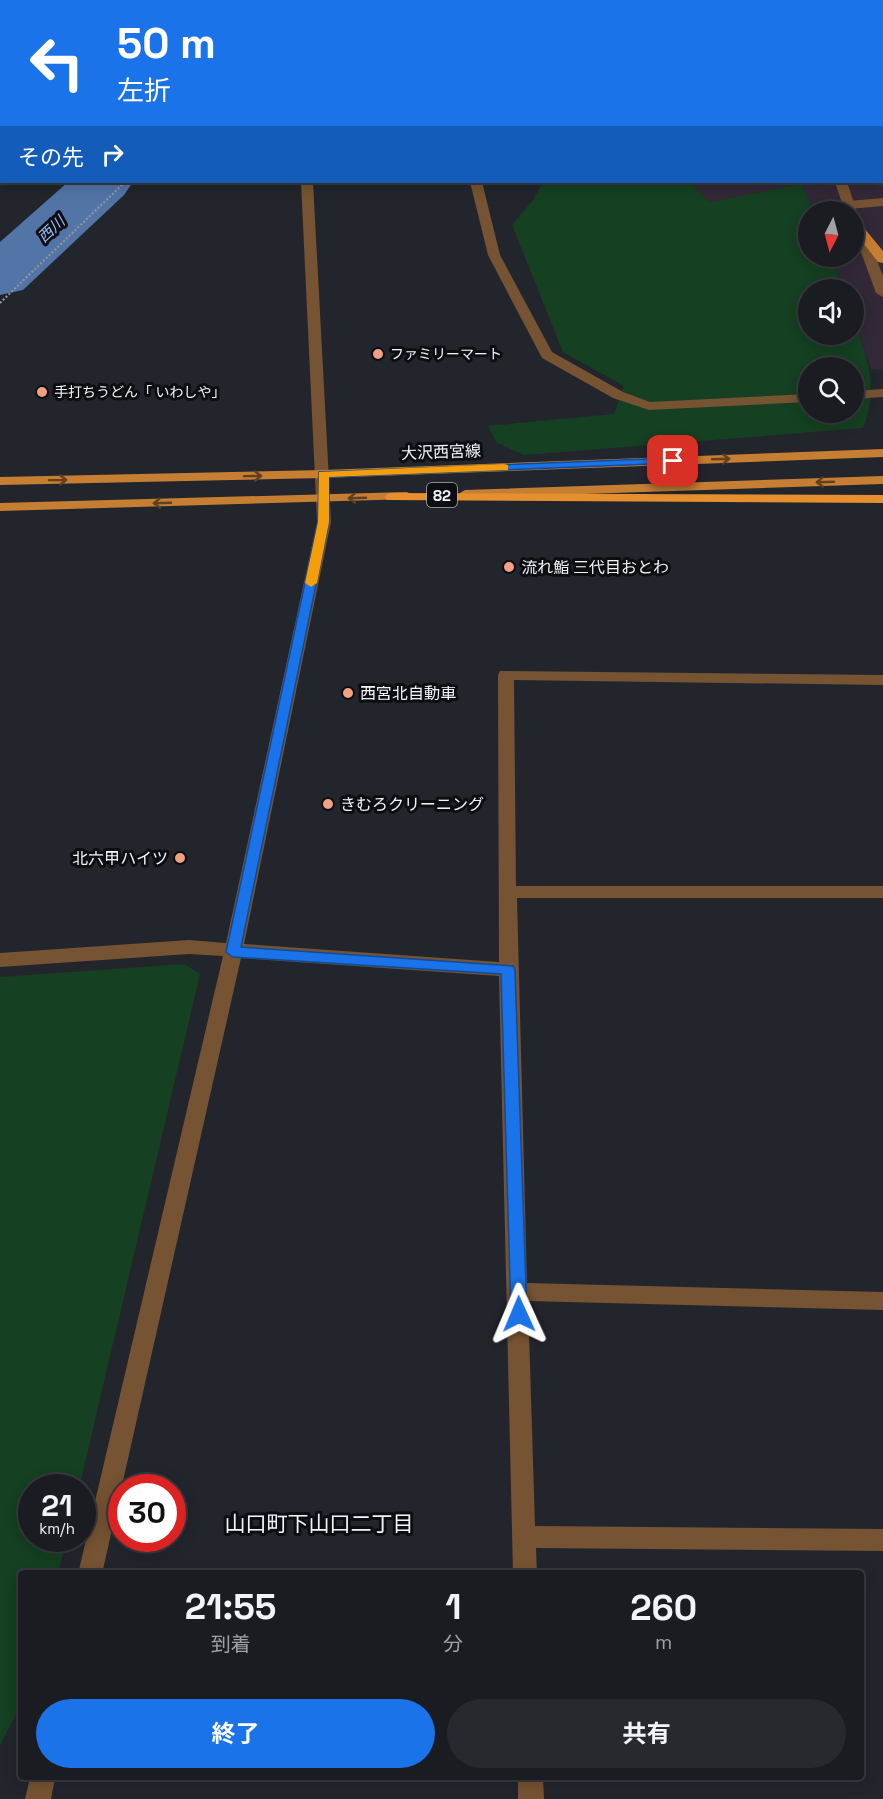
<!DOCTYPE html>
<html lang="ja">
<meta charset="utf-8">
<style>
:root{--surface:#1a1c22;--page:#27292f;--text:#f1f3f6;--muted:#9fa1a5;--line:#383a40;--accent:#1a73e8}
body{margin:0;font-family:"Space Grotesk","Noto Sans JP",sans-serif;background:var(--page);color:var(--text);height:100vh;display:flex;flex-direction:column;font-size:22px;white-space:nowrap}
*{box-sizing:border-box;margin:0}
p{font-size:20px;color:var(--muted)}
.icon{flex:none;width:33px;height:33px;fill:none;stroke:currentColor;stroke-width:2;stroke-linecap:round;stroke-linejoin:round}
.map{position:relative;flex:1;overflow:hidden}
.drawer{position:absolute;left:18px;top:1570px;width:846px;height:210px;display:flex;flex-direction:column;background:var(--surface);border-radius:6px;box-shadow:0 3px 15px #0003,0 0 0 2px var(--line)}
.drawer>*{flex:none}
.banner{position:absolute;left:0px;top:0px;width:884px;height:183px;box-shadow:0 3px 15px #0003,0 0 0 2px var(--line);background:#1a73e8;color:#fff;overflow:hidden}
.needle{width:39px;rotate:186deg}
.controls{position:absolute;left:798px;top:201px;display:grid;gap:12px}
.controls a{display:grid;place-items:center;width:66px;height:66px;border-radius:50%;background:var(--surface);box-shadow:0 3px 15px #0003,0 0 0 2px var(--line);font-size:30px}
.speed{position:absolute;left:18px;top:1474px;display:flex;gap:12px;font-size:30px;font-weight:700;text-align:center}
.speed>*{display:grid;place-content:center;width:78px;height:78px;border-radius:50%;background:var(--surface);box-shadow:0 3px 15px #0003,0 0 0 2px var(--line);line-height:1}
.speed small{font-size:15px;font-weight:400}
.speed .limit{border:9px solid #d22;background:#fff;color:#111}
.pin{position:absolute;display:grid;place-items:center;width:51px;height:51px;color:#fff;margin:-26px;border-radius:12px;box-shadow:0 3px 9px #0006}
.me{position:absolute;width:66px;margin:-33px;rotate:359deg;stroke-linejoin:round;filter:drop-shadow(0 0 4px #0008)}
.turn{display:flex;align-items:center;gap:21px;height:126px;padding:0 18px;font-size:27px}
.turn .icon{width:78px;height:78px;stroke-width:2.5}
.turn b{display:block;font-size:42px;line-height:51px}
.then{display:flex;align-items:center;height:57px;padding:0 18px;background:#0003;gap:12px;font-size:22px}
.eta{display:flex;justify-content:space-evenly;align-items:center;height:102px;text-align:center}
.eta b{font-size:36px;font-weight:700;line-height:42px}
.button{display:flex;gap:12px;margin-top:auto;padding:12px 18px}
.button a{flex:1;height:69px;border-radius:36px;background:var(--accent);color:#fff;font-size:24px;font-weight:700;line-height:69px;text-align:center}
.button a+a{background:var(--page);color:var(--text)}
.map>svg:first-child{display:block}
</style>
<div class="map">
<svg width="883" height="1799" viewBox="0 0 883 1799">
<rect width="100%" height="100%" fill="#23252d"/>
<path fill="#322837" d="M716,0H883V370L871,369L854,320V290L843,289L831,257L854,256V212L814,211L801,184L709,202L690,182H882V2Z"/>
<path fill="#154021" fill-rule="evenodd" d="M383,0H716V1L383,2Z
M543,182H690L709,202L801,184L814,211L808,212V256L831,257L843,289L808,290V334H854V320C868,361 879,385 863,428L524,455L497,443L488,426L614,414L624,386L563,352L512,225L533,200ZM808,368H854V412H808Z
M184,964L200,974L79,1488H32V1539H67L58,1573L21,1574V1705L0,1745V977Z"/>
<g fill="none" stroke-linecap="round" stroke-linejoin="round">
<path fill="#5274a6" fill-rule="evenodd" d="M193,0H248L192,2Z
M68,182H133L124,195L23,290L0,295V242Z"/>
<path stroke="#95979d" stroke-width="2" stroke-dasharray="2 2" stroke-linecap="butt" d="M0,303L125,182"/>
<path fill="#765332" fill-rule="evenodd" d="M883,198V206L849,209L843,205L849,201Z"/>
<path fill="#765332" fill-rule="evenodd" d="M197,0H207L196,2Z
M277,0H291L292,2H278Z
M384,0H395L383,2Z
M0,65H2L0,72Z
M470,182H482L500,255L552,352L623,392L650,402L808,394V402L649,410L613,398L542,358L488,255Z
M883,389V397L854,399V391Z
M323,495L330,499L331,522L244,944L499,962L498,675L500,671L883,675V685L514,680L516,886H883V898H517L527,1283L883,1292V1310L528,1301L535,1526L883,1529V1551L536,1548L537,1574H513L499,976L241,958L102,1574H78L223,956L189,954L0,967V953L189,940L226,943L317,522L316,499Z
M30,1778H55L51,1799H25Z
M518,1778H543L544,1799H518Z"/>
<path fill="#765332" fill-rule="evenodd" d="M291,0H301L290,2Z
M794,0H804L805,2H794Z
M301,182H313L330,499L323,503L316,499Z
M835,182H847L857,212L855,215L860,218L883,276V297L876,293L854,233V212H845Z"/>
<path fill="#c67e33" fill-rule="evenodd" d="M854,223H860L883,251V263L878,262L854,231Z
M883,449V457L323,478L0,485V477L323,470Z
M883,476V484L465,498L458,494L465,490Z
M407,492L414,496L412,499L0,511V503Z"/>
<path fill="#e68f2f" fill-rule="evenodd" d="M392,493L883,495V503L387,500L385,497L387,494Z"/>
</g>
<defs><path id="oneway-shaft" d="M-6 0H5M1.5-3L5.5 0L1.5 3" fill="none" stroke-width="1.6" stroke-linecap="round" stroke-linejoin="round" transform="scale(1.5)"/></defs>
<g stroke="#604021">
<use href="#oneway-shaft" transform="translate(721 459) rotate(-2)"/>
<use href="#oneway-shaft" transform="translate(253 476) rotate(-1)"/>
<use href="#oneway-shaft" transform="translate(58 480) rotate(-1)"/>
<use href="#oneway-shaft" transform="translate(825 482) rotate(178)"/>
<use href="#oneway-shaft" transform="translate(357 498) rotate(178)"/>
<use href="#oneway-shaft" transform="translate(162 503) rotate(178)"/>
</g>
<path fill="#1a73e8" stroke="#114b97" stroke-width="1.5" d="M673,458L677,459V463L329,477V522L241,947L513,966L515,970L527,1314L524,1319L519,1321L513,1319L511,1314L501,974L233,957L226,952L318,522L319,472Z"/>
<path fill="#f59e0b" d="M504,464L508,465V470L329,477V522L317,583L311,587L305,583L318,522L319,472Z"/>
<g fill="#f39f83" stroke="#0d0e12" stroke-width="2">
<circle cx="378" cy="354" r="6"/>
<circle cx="42" cy="392" r="6"/>
<circle cx="509" cy="567" r="6"/>
<circle cx="348" cy="693" r="6"/>
<circle cx="328" cy="804" r="6"/>
<circle cx="180" cy="858" r="6"/>
</g>
<g text-anchor="middle" dominant-baseline="central" stroke-width="6" stroke-linejoin="round" paint-order="stroke">
<g font-size="14" fill="#f2f4fa" stroke="#0d0e12" text-anchor="start">
<text x="390" y="354">ファミリーマート</text>
<text x="54" y="392">手打ちうどん「 いわしや」</text>
</g>
<g font-size="15" font-style="italic" fill="#99c1fc" stroke="#0d0e12">
<text transform="translate(51 229) rotate(-43)">西川</text>
</g>
<rect fill="#0d0e12" stroke="#adafb4" stroke-width="1.5" x="427" y="483" width="30" height="24" rx="4.5"/>
<g font-size="15" font-weight="bold" fill="#f2f4fa">
<text x="442" y="495">82</text>
</g>
<g font-size="16" fill="#f2f4fa" stroke="#0d0e12">
<text transform="translate(441 452) rotate(-2)">大沢西宮線</text>
</g>
<g font-size="16" fill="#f2f4fa" stroke="#0d0e12" text-anchor="start">
<text x="521" y="567">流れ鮨 三代目おとわ</text>
<text x="360" y="693">西宮北自動車</text>
<text x="340" y="804">きむろクリーニング</text>
<text x="168" y="858" text-anchor="end">北六甲ハイツ</text>
</g>
<g font-size="21" fill="#f2f4fa" stroke="#0d0e12">
<text x="319" y="1523">山口町下山口二丁目</text>
</g>
</g>
</svg>
<div class="controls">
<a><svg class="needle" viewBox="-14 -14 28 28"><path d="M0-13l5 13h-10z" fill="#e53935"/><path d="M0 13l5-13h-10z" fill="#9fa1a5"/></svg></a>
<a><svg class="icon" aria-label="sound" viewBox="0 0 24 24"><path d="M4 9h4l5-4v14l-5-4H4zM17 9q2 3 0 6"/></svg></a>
<a><svg class="icon" aria-label="search" viewBox="0 0 24 24"><circle cx="10" cy="10" r="6"/><path d="M15 15l6 6"/></svg></a>
</div>
<div class="speed"><div>21<small>km/h</small></div><div class="limit">30</div></div>
<div class="pin" style="left:673px;top:461px;background:#d93025"><svg class="icon" aria-label="arrive" viewBox="0 0 24 24"><path d="M6 21V4h12l-3 4 3 4H6"/></svg></div>
<svg class="me" style="left:519px;top:1314px" viewBox="-20 -20 40 40"><path d="M0-17L14 15 0 8-14 15z" fill="#1a73e8" stroke="#fff" stroke-width="4"/></svg>
<div class="banner">
<div class="turn"><svg class="icon" aria-label="left" viewBox="0 0 24 24"><path d="M17 20v-9H6M10 6l-5 5 5 5"/></svg><div><b>50 m</b>左折</div></div>
<div class="then">その先<svg class="icon" aria-label="right" viewBox="0 0 24 24"><path d="M7 20v-9h11M14 6l5 5-5 5"/></svg></div>
</div>
<section class="drawer">
<div class="eta">
<div><b>21:55</b><p>到着</p></div>
<div><b>1</b><p>分</p></div>
<div><b>260</b><p>m</p></div>
</div>
<div class="button"><a>終了</a><a>共有</a></div>
</section>
</div>
